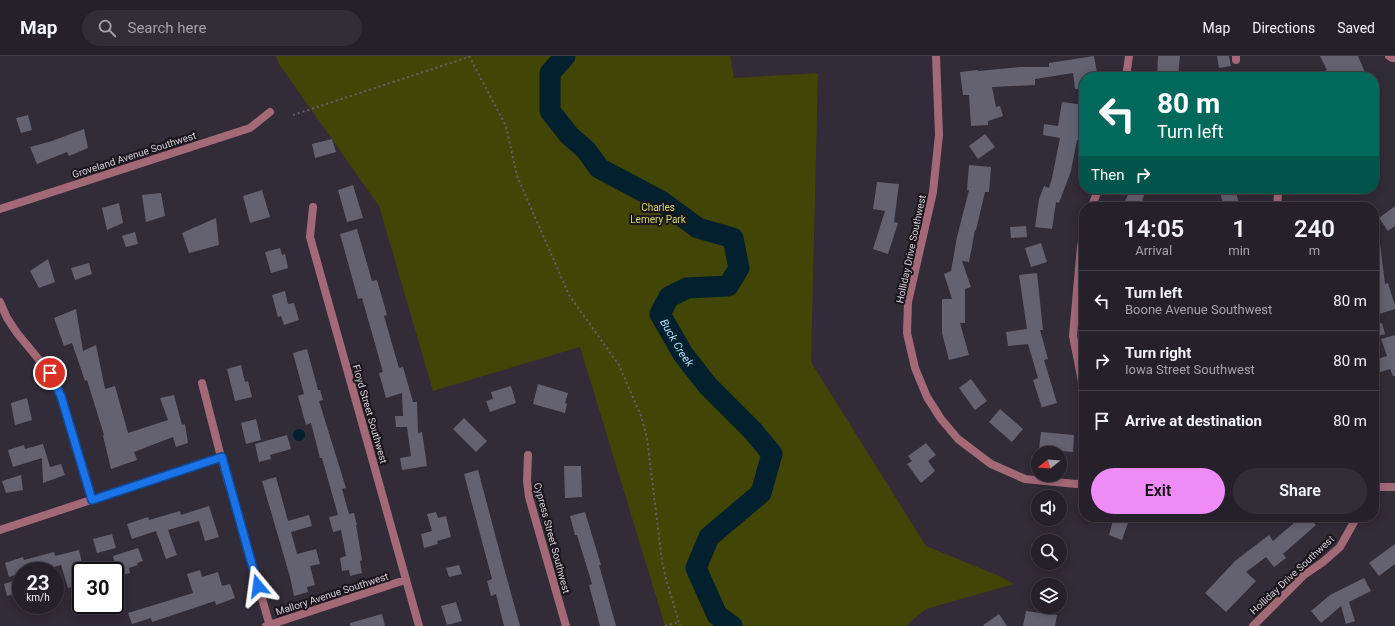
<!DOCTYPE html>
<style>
:root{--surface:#26202a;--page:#322d36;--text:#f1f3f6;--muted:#a4a3a8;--line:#423e47;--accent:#ef8bf7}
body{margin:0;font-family:Roboto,sans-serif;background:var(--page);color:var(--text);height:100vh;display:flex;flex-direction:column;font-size:15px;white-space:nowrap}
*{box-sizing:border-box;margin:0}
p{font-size:13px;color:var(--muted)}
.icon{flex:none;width:22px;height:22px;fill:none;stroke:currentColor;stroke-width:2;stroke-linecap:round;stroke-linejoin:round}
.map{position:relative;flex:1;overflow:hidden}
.panel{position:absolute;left:1079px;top:146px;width:300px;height:320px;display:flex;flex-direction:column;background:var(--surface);border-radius:16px;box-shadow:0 2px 10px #0003,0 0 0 1px var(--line)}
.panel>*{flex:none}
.top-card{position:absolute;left:1079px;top:16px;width:300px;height:122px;border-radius:16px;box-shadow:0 2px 10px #0003,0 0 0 1px var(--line);background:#00695c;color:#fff;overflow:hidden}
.needle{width:26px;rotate:253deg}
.tools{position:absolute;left:1031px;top:390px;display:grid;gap:8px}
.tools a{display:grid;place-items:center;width:36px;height:36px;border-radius:50%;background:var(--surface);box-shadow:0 2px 10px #0003,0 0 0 1px var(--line);font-size:20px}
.speed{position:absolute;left:12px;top:506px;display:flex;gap:8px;font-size:20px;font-weight:700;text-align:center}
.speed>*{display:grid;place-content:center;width:52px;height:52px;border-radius:50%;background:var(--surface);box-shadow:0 2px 10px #0003,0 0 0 1px var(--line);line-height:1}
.speed small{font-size:10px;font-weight:400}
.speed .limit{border:2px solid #111;border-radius:6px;background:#fff;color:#111}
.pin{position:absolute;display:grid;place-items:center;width:34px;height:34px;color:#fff;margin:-17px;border:2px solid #fff;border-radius:50%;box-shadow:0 1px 4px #0007}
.me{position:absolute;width:44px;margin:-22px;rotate:344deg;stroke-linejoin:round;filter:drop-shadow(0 0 3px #0008)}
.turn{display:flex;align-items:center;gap:14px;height:84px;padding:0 12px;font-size:18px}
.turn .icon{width:52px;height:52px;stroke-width:2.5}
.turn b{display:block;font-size:28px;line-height:34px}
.then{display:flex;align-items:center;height:38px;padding:0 12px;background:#0003;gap:8px;font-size:15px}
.eta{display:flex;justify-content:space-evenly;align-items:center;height:68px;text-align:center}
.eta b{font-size:24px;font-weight:600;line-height:28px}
.cta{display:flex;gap:8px;margin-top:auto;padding:8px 12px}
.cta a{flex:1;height:46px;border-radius:24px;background:var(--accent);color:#111;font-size:16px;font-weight:600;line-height:46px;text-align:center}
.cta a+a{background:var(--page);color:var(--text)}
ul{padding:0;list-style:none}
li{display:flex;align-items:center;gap:12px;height:60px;padding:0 12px;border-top:1px solid var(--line)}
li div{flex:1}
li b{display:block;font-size:15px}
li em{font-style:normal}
header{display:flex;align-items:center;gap:24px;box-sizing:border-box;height:56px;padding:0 20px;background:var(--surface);border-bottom:1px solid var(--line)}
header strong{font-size:19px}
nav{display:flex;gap:22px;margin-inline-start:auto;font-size:14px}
.search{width:280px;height:36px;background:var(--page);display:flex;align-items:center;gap:10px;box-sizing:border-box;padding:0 14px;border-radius:22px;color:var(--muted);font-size:15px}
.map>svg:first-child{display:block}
</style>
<header>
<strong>Map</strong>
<div class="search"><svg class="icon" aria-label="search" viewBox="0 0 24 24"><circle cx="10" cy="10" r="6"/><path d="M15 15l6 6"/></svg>Search here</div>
<nav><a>Map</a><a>Directions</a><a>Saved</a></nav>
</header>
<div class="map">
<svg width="1395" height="570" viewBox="0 0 1395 570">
<rect width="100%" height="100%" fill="#322b38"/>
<path fill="#414506" d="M276,0H730L734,22L818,17L811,306L926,490L999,520L1014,528L926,553L909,567L907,570H665L580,291L433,335L379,150L279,8Z"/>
<path fill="#03202f" d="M293 379a6 6 0 1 1 12 0a6 6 0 1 1-12 0Z"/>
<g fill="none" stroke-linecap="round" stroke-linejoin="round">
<path stroke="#03202f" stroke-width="21" id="s1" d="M565,0L550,17V55L569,79L586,94L599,112L661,145L698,172L733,182L739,212L728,230L687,232L669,241L660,258L683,298L708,330L753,375L772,398L761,437L709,481L696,512L717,559L732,570"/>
</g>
<path fill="#646271" d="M1094,0L1097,17L1085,19L1084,32L1075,33L1073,17L1035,23V29L992,31L996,51L1000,50L1003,60L988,65V69L971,70L969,39H963L960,16L978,14V15L1021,11H1049V7Z
M1158,0H1180L1178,21H1157Z
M1217,0H1229L1231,10L1219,12Z
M1320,0H1358L1367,21H1312L1327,14Z
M1062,46L1084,49V57L1080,84H1077L1071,115L1059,147L1056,146L1052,173L1035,171L1039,143L1044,130L1049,132L1052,122L1060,82L1043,79L1044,68L1058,70Z
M28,59L32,74L21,77L16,62Z
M84,73L88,92L69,100L67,96L37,108L30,91L52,85Z
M985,78L995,91L978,103L969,90Z
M332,83L336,96L315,102L312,88Z
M969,109L991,111L989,136H985L976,174H975L969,206L962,205L971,231L965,233V267H960L969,299L949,304L942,277V243H952L944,218L951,215L957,181L969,134H967Z
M877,126L899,128L894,166L898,167L888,198L873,193L885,155L873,153Z
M353,129L363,162L347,166L338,134Z
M1131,133H1147L1142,144L1155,151H1122Z
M1219,133H1235L1240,151H1224Z
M262,134L270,161L250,167L243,140Z
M161,137L165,160L146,166L142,139Z
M119,147L123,167L107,174L102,152Z
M1395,150V170L1388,175L1379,162Z
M216,162L219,189L189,197L182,177Z
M1026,170L1027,181L1011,182L1010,171Z
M357,173L372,225L377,224L387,259L384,260L399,312L403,311L413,346H417L418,377L422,376L427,410L402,414L400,402L411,400L407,371H396L395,360H403L402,337L386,342L379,317L383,316L362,242L358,243L340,178Z
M135,176L138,188L126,191L122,180Z
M1041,187L1047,206L1031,211L1025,192Z
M1374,187H1380L1385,228L1388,227L1395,250V253L1379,258L1374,242Z
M280,192L282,199L285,198L288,212L271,217L265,196Z
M48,203L55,226L39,232L30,215Z
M89,207L92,218L75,224L71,212Z
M1037,217L1043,274H1040L1048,303L1044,304L1057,347L1043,351V350L1042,352L1033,324L1038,322L1028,288L1008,290L1006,276L1027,273L1019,219Z
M285,235L288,248L294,247L299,264L284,269L281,260L278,261L272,239Z
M76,253L83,295L96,289L105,333L115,330L128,377L168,364L160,342L174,339L182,369L185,368L188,387L176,391L173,381L134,396L137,404L111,413L103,380L104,379L87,324L85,325L72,287L64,290L54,262Z
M1382,267L1385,278L1374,281V269Z
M1395,279V320H1393L1390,313L1374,318V304L1387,300L1381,283Z
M307,293L318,334H320L323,344L319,345L346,432L342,433L349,458L354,457L357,469H356L362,504L360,505L362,517L350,520L349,514L342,515L340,502L346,500L341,474L333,476L329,461L338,459L322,402H320L311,367L306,369L298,340L304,338L293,297Z
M241,309L245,326L248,325L252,341L235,345L227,313Z
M971,323L987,345L975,354L959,332Z
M538,328L568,337L565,347L567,348L565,357L533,348Z
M511,330L516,347L490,356L486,345L493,343L491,336Z
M27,342L32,364L15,369L11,347Z
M1000,353L1023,373L1012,386L989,366Z
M464,362L487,385L476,396L453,373Z
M256,363L261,384L246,388L241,367Z
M1041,376L1074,379L1073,396L1039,393Z
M287,379L291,393L270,399L271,403L259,406L255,388Z
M926,387L936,399L928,405L935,415L921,427L907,408L912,405L908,400Z
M43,388L50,411L61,408L65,419L43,427L42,402L13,411L8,394L24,389L25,393Z
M564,410H581L582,441L565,442Z
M478,414L504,512L520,570H504L496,538L491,540L487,525L492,523L464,418Z
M21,419L23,434L6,437L2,425Z
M276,421L288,465L309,459L312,470L291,476L297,498L316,493L320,508L310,510L315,529L307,531L308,536L294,540L290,521L262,425Z
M209,450L219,481L205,485L199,465L168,474L177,499L166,503L156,475L132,483L127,468L148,461L149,464L180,455L181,459Z
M436,456L438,462L446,460L451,481L437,485L438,488L424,492L421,478L432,475L427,458Z
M585,456L601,509H599L616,570H600L589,529L592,528L577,479H575L570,460Z
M1114,461H1130L1122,484L1109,479Z
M1301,461H1308L1316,469L1283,498L1286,502L1274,511L1266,501L1246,516L1256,525L1226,556L1205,537L1235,505L1269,479L1273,485Z
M112,478L116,492L97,497L93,483Z
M1395,488V508L1379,520L1369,507Z
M138,492L143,505L137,507L138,509L129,512L130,517L118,520L113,500Z
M79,494L82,507L76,508L81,523V528L68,532L61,509L41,515L40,511L26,515H21V517L9,521L5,507L23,501L24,504L54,496L55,500Z
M459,509L462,518L449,521L446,512Z
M200,514L202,521L218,516L222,530L230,528L235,542L216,549L215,545L152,566L151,562L132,568L128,557L193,537L187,518Z
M1364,522L1371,535L1349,546L1355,565L1346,568L1341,550L1321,567L1311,555L1330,539Z
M13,525L17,537L7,540L4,528Z
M456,546L462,565L447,569L441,550Z
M1026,555L1057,559L1055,570H1023Z
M382,558L385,570H350V567Z
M999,558L1007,570H982Z"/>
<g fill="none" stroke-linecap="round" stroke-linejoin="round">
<path stroke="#66606b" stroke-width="2" stroke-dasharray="2 3" stroke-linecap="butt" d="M469,0L506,70L517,120L569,239L619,309L641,360L647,382L662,505L666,523L680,570
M293,59L469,1
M665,570L679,566"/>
<path stroke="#a36977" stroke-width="8" d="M936,0L939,79L933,136L908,246L907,277L915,312L927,341L941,363L958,383L991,408L1025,423L1076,428L1084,427
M1236,0V4
M1389,0L1392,2H1395
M1126,21L1129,0
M313,151L310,181L419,570
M1092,151L1098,133
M1277,151L1278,138
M0,153L250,72L270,56
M1084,179L1081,190L1073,280L1084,336
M0,246L7,262L17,277L50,317L61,340L92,444
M202,327L221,401L270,570
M528,399L527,425L529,441L566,570
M1374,431H1395
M0,474L221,401
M266,570L405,524
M1253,570L1304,519L1323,506L1340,491L1354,466L1355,461"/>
</g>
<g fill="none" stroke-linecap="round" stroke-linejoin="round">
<g stroke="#114b97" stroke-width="10">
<path id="route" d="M50,317L61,340L92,444L222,401L258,530"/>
</g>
<use href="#route" stroke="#1a73e8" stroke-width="7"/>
</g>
<g text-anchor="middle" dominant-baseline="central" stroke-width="4" stroke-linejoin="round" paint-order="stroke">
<g font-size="10" fill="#d4cfd7" stroke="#19151b">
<text transform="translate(134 99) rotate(-18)">Groveland Avenue Southwest</text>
<text transform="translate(911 193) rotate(-78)">Holliday Drive Southwest</text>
<text transform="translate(370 358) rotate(74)">Floyd Street Southwest</text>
<text transform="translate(552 482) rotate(75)">Cypress Street Southwest</text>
<text transform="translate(1292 519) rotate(-43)">Holliday Drive Southwest</text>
<text transform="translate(332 538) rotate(-18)">Mallory Avenue Southwest</text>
</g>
<g font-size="10" fill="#d3dd68" stroke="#19151b">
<text x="658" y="151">Charles<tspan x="658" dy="12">Lemery Park</tspan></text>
</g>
<g font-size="11" font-style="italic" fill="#b5dff8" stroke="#19151b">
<text stroke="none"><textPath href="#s1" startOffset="454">Buck Creek</textPath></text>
</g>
</g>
</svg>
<div class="tools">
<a><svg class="needle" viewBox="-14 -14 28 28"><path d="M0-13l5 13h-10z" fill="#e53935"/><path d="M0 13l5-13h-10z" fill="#a4a3a8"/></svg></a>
<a><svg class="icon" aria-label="sound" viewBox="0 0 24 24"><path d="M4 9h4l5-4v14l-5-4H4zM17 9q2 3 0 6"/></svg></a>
<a><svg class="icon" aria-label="search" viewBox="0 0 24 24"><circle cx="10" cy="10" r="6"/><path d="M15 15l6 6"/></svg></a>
<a><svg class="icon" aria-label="layers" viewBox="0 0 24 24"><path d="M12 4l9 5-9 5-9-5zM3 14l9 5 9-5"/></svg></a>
</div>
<div class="speed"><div>23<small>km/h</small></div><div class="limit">30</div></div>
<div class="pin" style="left:50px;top:317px;background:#d93025"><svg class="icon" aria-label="arrive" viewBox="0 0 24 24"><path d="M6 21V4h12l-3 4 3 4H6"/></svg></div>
<svg class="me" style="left:258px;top:530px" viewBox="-20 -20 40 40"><path d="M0-17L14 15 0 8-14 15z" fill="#1a73e8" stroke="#fff" stroke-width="4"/></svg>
<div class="top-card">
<div class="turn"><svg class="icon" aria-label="left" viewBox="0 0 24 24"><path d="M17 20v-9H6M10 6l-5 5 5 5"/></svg><div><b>80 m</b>Turn left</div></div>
<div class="then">Then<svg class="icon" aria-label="right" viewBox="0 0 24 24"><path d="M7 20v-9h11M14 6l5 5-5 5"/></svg></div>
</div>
<section class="panel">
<div class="eta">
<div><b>14:05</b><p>Arrival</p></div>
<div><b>1</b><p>min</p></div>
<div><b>240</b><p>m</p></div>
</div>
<ul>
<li><svg class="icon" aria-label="left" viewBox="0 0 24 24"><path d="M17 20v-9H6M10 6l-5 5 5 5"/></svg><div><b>Turn left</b><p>Boone Avenue Southwest</p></div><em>80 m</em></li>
<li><svg class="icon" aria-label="right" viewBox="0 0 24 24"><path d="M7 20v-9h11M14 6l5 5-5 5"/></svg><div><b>Turn right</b><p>Iowa Street Southwest</p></div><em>80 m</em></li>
<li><svg class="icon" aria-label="arrive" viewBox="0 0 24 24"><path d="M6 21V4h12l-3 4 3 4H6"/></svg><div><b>Arrive at destination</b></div><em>80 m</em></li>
</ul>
<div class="cta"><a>Exit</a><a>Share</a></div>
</section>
</div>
